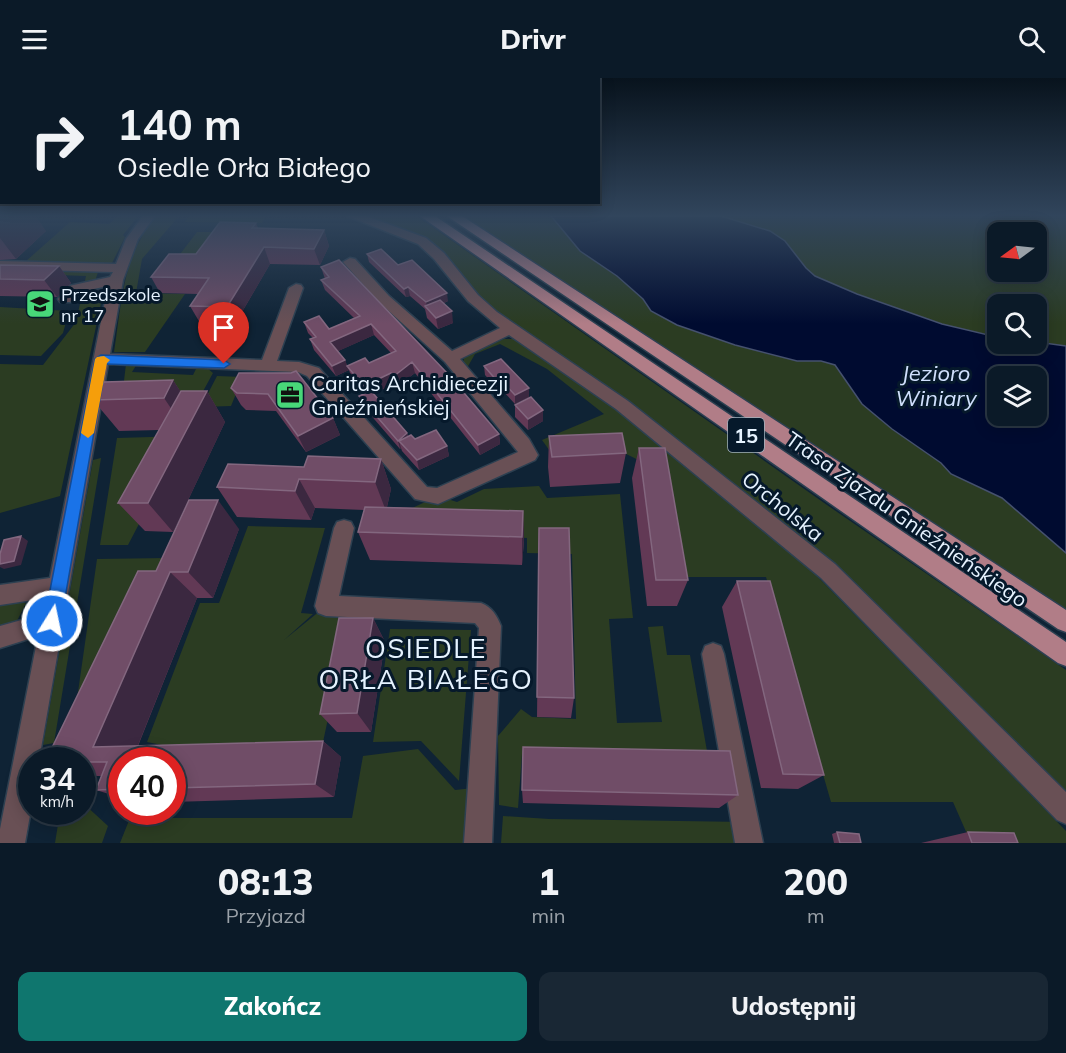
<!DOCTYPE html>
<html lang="pl">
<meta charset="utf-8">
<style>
:root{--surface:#0b1a28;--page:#192734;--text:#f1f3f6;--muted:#9aa1a8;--line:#2b3845;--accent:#0f766e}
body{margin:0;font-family:Mulish,sans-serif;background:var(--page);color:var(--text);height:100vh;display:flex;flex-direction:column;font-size:22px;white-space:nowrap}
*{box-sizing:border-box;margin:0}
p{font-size:20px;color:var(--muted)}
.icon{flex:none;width:33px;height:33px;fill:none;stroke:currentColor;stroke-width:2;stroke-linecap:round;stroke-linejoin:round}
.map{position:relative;height:765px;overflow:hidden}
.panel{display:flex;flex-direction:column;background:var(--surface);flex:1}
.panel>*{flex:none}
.guide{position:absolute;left:0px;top:0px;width:600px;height:126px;box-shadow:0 3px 15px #0003,0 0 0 2px var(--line);background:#0b1a28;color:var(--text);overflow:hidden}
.needle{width:39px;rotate:255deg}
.buttons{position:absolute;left:987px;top:144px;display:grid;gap:12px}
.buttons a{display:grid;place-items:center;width:60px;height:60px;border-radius:12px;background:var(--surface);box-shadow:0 3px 15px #0003,0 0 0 2px var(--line);font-size:30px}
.speed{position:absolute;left:18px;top:669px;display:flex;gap:12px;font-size:30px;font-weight:700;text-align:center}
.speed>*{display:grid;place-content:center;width:78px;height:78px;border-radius:50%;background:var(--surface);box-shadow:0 3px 15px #0003,0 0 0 2px var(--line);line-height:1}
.speed small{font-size:15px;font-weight:400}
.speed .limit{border:9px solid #d22;background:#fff;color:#111}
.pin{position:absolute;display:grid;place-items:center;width:51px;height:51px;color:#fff;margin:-62px -26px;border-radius:50% 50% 50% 0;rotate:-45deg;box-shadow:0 0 6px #0007}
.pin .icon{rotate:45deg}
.me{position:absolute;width:66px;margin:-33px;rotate:10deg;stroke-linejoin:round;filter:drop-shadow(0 0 4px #0008)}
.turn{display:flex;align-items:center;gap:21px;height:126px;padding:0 18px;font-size:27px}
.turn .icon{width:78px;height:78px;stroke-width:2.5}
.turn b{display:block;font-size:42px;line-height:51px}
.eta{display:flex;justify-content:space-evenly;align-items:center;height:102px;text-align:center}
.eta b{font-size:36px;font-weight:800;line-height:42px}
.cta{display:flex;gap:12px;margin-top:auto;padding:12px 18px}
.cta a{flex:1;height:69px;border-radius:12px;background:var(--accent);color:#fff;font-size:24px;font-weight:800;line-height:69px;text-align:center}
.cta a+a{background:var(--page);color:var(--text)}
header{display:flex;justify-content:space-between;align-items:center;height:78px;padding:0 18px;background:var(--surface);font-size:27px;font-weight:800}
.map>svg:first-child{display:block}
</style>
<header><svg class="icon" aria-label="menu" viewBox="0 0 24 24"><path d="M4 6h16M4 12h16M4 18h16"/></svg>Drivr<svg class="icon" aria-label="search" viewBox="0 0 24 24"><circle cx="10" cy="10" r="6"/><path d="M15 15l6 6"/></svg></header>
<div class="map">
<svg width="1066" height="765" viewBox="0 0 1066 765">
<rect width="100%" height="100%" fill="#0f2335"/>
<path fill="#2b3c22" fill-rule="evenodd" d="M118,138H138L123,157L125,159L111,187L25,184L70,144L109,146Z
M156,138H179L142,181L136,215L185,216L145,274H114C122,223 122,180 156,138Z
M189,138H266L262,145L185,144Z
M360,138H416L424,143L827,427L1066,592V721L834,489L484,225L443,177Z
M462,138H551L580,173L617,198L643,221L651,233L677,247L735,267L797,283H821L835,287L862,326L892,351L941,385L952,396L1002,420L1066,475V537Z
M721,138H1066V268L1037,264L1036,226H998L997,259L942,246L857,216L815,198L806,190L785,163ZM998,154H1036V194H998Z
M197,154H228L204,189L171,188Z
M0,190L98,194L89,222L94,226L101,225L60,418L0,435V286L43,287L76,244L86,198L0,195Z
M0,229L69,233L63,255L41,278L0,277Z
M504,261H513L615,331L815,496L1066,753V765H971L953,724H831L766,499H686L669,397L620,373L552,376L542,362L604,336L547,291L500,266L475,276L467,290L463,286L464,280L469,276Z
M126,286H137L132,294L193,297L196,291L207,290L213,295L195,328L120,336Z
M217,298L243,299L231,328L201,329Z
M185,358L128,467H100L117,360Z
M101,380L54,665L43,667L93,382Z
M539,408L547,420L620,416L633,540L609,541L617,645L662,644L648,549L663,548L667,577H690L707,673L522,676L518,730L499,727L498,658L521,631L532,639L576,641L572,476L527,475V460L365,452L438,418L457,424L484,411Z
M248,448L325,450L301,535L313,536L284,562L326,528L352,529L323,664L162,667L147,664L200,525H219Z
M167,480L71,663L97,481Z
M0,524L26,525L10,557L0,559Z
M390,551L471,552L459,703L421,663L373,664Z
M418,671L455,712L474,710L473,765H120L130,740H352L363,678Z
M83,725L108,748L102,765H55L60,734H82Z
M503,738L549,741L745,744L749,765H501Z"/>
<path fill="#000b30" stroke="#45516e" stroke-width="1.5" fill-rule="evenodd" d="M551,138H721L770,153L785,163L806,190L815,198L857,216L942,246L997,259L998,266L1037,264L1066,268V475L1002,420L951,396L941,385L892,351L862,326L835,287L821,283H797L735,267L677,247L651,233L643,221L617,198L580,173ZM998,298H1036V338H998Z"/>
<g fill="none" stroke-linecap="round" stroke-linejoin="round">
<g stroke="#2d4051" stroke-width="3">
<path id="minor" d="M143,138H155L138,161L123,202L110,276L262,282L289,210L296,206L301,207L303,210L277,283L299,284L319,290L427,409L437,410L518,374L445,284L379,224L343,184L350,180L355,181L389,218L452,273L500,250L468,223L434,181L418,166L347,138H366L426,160L444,175L478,217L497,234L628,323L835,486L1066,714V746L1057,742L821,500L616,331L509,257L460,281L529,361L538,377L535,382L438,426L415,421L307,298L298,294L108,286L39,682H32V726L25,765H0V751L38,558L0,570V548L43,536L46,520L0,527V507L50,500L108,208L79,214L70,224H60L58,221L69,208L110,199L113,194L0,191V183L116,186L126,161Z
M344,442L351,444L354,450L339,518L481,525C492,529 497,538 501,548L492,765H464L479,550L475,545L326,538L318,535L315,528L334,450L337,444Z
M713,565L721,568L724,576L763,765H735L702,576L705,568Z"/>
</g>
<g stroke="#2d4051" stroke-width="3">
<path id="major" d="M420,138H435L1066,564V588L1058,585Z
M447,138H462L1066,532V554L1058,551Z"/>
</g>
<use href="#minor" fill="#695055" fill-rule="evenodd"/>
<use href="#major" fill="#b17d87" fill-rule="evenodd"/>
</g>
<path fill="#623955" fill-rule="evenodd" d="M0,138L46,153L16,181L0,182Z
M256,145L258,150L324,152L329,168L320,187L270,186L235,246L200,245L190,228L198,216L160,215L151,199Z
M367,176L398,187L448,223L444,225L453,245L438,251L427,240L425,231L410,218L406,219L369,184Z
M0,187L59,188L71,205L57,219L0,218Z
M321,189L499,356L500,366L480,377L415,295L396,309L394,306L374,315L407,355L408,358L415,361L447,368L449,378L419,392L402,373L401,370L400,371L362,327L359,318L365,316L351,298L349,292L336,298L314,272L310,261L313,260L308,255L304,244L329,251L354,240L325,212L321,202L325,201ZM374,257L391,275L369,285L347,288L345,282L338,273Z
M484,288L529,319L515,326L502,312L499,313L485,297Z
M239,295L333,340L340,357L306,374L276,333L246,332L241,327L231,310Z
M173,302L180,313H207L225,344L173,454L145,453L118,425L159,352L119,353L93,322Z
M515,327L543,343L528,352L515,339Z
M549,358L626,375L620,405L550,409L548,389Z
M639,370L688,502L677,528H647L632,400Z
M381,381L391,411L387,429L523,433L524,462L522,487L370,482L358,454L364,432L315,430L311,442L237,439L217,409L304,389Z
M539,450L574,620L571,640L537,639Z
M239,451L213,520H197L138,668L323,663L341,679L334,719L172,724V682H122V720L96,712L101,698H88L82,696V682L156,493Z
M737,503L824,697L798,711L761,710L722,529Z
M373,540L385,564L371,654H337L320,636Z
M522,712L738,717L719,730L523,725Z
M837,754L861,765H834L832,756Z
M968,754L1018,765H921Z"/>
<path fill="#3b2840" d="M0,138H36L46,153L16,181L0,160Z
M324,152L329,168L320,187L314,171Z
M264,169L270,186L235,246L227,229Z
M59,188L71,205L57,219L44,202Z
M408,209L410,218L406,219L404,211Z
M447,215L448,223L428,232L427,230L426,224Z
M452,233L453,245L438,251L436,240Z
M371,246L374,257L334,275L330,264Z
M345,282L349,292L336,298L332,288Z
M412,284L415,295L396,309L394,298Z
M391,295L394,306L367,318L364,308Z
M173,302L193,333L185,351L164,320Z
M501,302L502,312L499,313L498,304Z
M529,310V319L515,326V317Z
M207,313L225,344L173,454L148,425Z
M543,332V343L528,352V341Z
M333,340L340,357L306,374L298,358Z
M407,355L409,364L399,363L401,370L400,371L398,363Z
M499,356L500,366L480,377L478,367Z
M447,368L449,378L419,392L417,382Z
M381,381L391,411L386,433L375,404Z
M299,401L315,430L311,442L295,413Z
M218,422L239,451L213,520L188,494Z
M523,433L524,462L522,487V459Z
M21,458L28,463L21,487L4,491L0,489V486Z
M170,494L197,520L132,682L93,669Z
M373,540L385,564L371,654L357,635Z
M323,663L341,679L334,719L315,706Z"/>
<path fill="#704d67" stroke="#83677f" stroke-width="1.5" d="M220,144L256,145L252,150L324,152L314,171L264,169L227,229L190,228L209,200L151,199L169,176H196Z
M381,171L398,187L412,182L447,215L426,224L408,209L404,211L367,176Z
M339,182L447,295L499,356L478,367L412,284L394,298L391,295L364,308L347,288L365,280L369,285L396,273L371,246L330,264L345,282L332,288L310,261L316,259L304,244L319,238L329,251L360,238L321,202L329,199L321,189Z
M0,187L59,188L44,202L0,201Z
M440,222L452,233L436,240L425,228Z
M501,281L529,310L515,317L501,302L498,304L484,288Z
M296,293L333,340L298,358L268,316L237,315L231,310L239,295H291Z
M173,302L164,320L93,322L104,304Z
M181,313H207L148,425H118Z
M371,313L407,355L398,363L359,318Z
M531,319L543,332L528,341L515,327Z
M436,352L447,368L417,382L399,363L411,357L415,361Z
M622,355L626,375L552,379L549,358Z
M639,370H665L688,502H656Z
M308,378L381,381L375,404L299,401L295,413L217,409L228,386L304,389Z
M189,422H218L188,494H170L93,669L323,663L315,706L172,710V682H122V711L96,712L107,684H82V682H46L138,493H156Z
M365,429L523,433L522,459L358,454Z
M539,450H569L574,620L537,619Z
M21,458L14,483L0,486V476L4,462Z
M737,503H770L824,697L783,696Z
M339,540H373L357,635L320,636Z
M523,669L730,673L738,717L522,712Z
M837,754L859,756L861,765H840Z
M968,754L1014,755L1018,765H972Z"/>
<linearGradient id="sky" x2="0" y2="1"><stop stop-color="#08131d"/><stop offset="0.56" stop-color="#31455c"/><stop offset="1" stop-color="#31455c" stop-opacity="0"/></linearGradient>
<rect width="1066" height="246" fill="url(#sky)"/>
<path fill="#1a73e8" stroke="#114b97" stroke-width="1.5" d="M101,277L224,282L230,286L224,290L106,286L61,543L58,549L52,551L47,549L44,543L95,281Z"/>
<path fill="#f59e0b" d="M104,278L110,282L107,285L94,355L88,360L81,355L95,281L97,279Z"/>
<defs>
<g id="school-square" transform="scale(1.5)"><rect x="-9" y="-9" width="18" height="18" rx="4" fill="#48d779" stroke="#06192b"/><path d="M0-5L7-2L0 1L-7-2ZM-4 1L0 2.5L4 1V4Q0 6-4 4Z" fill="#111"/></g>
<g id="office-square" transform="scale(1.5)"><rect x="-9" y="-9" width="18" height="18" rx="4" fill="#48d779" stroke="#06192b"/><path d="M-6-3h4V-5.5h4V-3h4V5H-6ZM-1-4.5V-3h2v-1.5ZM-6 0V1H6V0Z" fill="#111"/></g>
</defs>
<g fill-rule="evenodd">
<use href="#school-square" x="40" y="226"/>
<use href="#office-square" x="290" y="317"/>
</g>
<g text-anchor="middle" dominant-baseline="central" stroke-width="6" stroke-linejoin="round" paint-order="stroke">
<g font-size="18" fill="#e6f3ff" stroke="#06192b" text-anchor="start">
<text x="61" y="216">Przedszkole<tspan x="61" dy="21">nr 17</tspan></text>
</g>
<rect fill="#06192b" stroke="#a3b2bf" stroke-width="1.5" x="728" y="340" width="36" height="34" rx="4.5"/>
<g font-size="20" font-weight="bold" fill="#e6f3ff">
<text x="746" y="357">15</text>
</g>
<g font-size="21" fill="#e6f3ff" stroke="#06192b" text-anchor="start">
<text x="311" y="305">Caritas Archidiecezji<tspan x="311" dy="24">Gnieźnieńskiej</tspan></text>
</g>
<g font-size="21" fill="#e6f3ff" stroke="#06192b">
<text transform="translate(783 428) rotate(39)">Orcholska</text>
<text transform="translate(907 441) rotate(35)">Trasa Zjazdu Gnieźnieńskiego</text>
</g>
<g font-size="22" font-style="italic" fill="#d0e0fd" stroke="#06192b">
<text x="936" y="295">Jezioro<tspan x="936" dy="25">Winiary</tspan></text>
</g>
<g font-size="27" letter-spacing="1.5" fill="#e6f3ff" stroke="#06192b">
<text x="426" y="570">OSIEDLE<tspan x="426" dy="31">ORŁA BIAŁEGO</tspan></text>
</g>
</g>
</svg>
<div class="buttons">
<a><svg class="needle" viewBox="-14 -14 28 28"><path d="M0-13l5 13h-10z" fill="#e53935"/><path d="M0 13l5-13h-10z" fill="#9aa1a8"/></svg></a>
<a><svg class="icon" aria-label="search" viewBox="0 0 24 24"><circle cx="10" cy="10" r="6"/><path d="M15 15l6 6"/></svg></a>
<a><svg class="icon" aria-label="layers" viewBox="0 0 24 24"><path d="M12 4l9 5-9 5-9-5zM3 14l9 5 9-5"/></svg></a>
</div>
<div class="speed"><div>34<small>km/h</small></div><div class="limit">40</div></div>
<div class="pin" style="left:224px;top:286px;background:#d93025"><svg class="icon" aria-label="arrive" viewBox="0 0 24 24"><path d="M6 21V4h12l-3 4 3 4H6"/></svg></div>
<svg class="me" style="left:52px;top:543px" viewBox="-20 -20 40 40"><circle r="17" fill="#1a73e8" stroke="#fff" stroke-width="3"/><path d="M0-11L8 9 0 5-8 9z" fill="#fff"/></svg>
<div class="guide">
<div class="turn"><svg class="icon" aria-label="right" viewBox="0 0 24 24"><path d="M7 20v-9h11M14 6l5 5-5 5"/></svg><div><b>140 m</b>Osiedle Orła Białego</div></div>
</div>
</div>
<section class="panel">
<div class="eta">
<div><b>08:13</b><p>Przyjazd</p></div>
<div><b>1</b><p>min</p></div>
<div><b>200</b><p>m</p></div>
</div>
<div class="cta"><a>Zakończ</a><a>Udostępnij</a></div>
</section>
